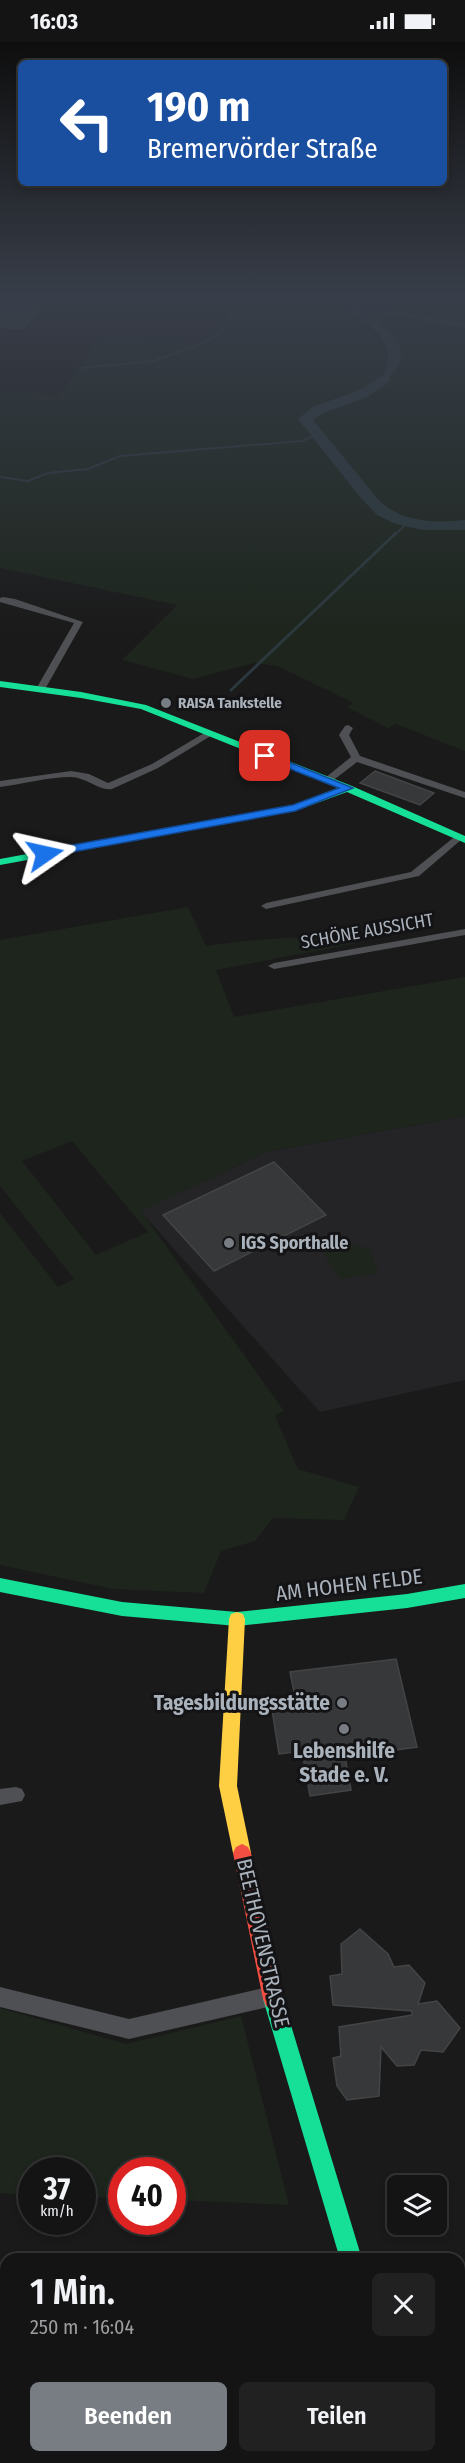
<!DOCTYPE html>
<html lang="de">
<meta charset="utf-8">
<style>
:root{--surface:#141414;--page:#212122;--text:#f1f3f6;--muted:#9d9ea0;--line:#333334;--accent:#787d83}
body{margin:0;font-family:"Fira Sans Condensed",sans-serif;background:var(--page);color:var(--text);height:100vh;display:flex;flex-direction:column;font-size:22px;white-space:nowrap}
*{box-sizing:border-box;margin:0}
p{font-size:20px;color:var(--muted)}
.icon{flex:none;width:33px;height:33px;fill:none;stroke:currentColor;stroke-width:2;stroke-linecap:round;stroke-linejoin:round}
.map{position:relative;flex:1;overflow:hidden}
.details{position:absolute;left:0px;top:2211px;width:465px;height:210px;display:flex;flex-direction:column;background:var(--surface);border-radius:18px 18px 0 0;box-shadow:0 3px 9px #0003,0 0 0 2px var(--line)}
.details>*{flex:none}
.guide{position:absolute;left:18px;top:18px;width:429px;height:126px;border-radius:9px;box-shadow:0 3px 9px #0003,0 0 0 2px var(--line);background:#1a4fa0;color:#fff;overflow:hidden}
.tools{position:absolute;left:387px;top:2133px;display:grid;gap:12px}
.tools a{display:grid;place-items:center;width:60px;height:60px;border-radius:9px;background:var(--surface);box-shadow:0 3px 9px #0003,0 0 0 2px var(--line);font-size:30px}
.speed{position:absolute;left:18px;top:2115px;display:flex;gap:12px;font-size:30px;font-weight:700;text-align:center}
.speed>*{display:grid;place-content:center;width:78px;height:78px;border-radius:50%;background:var(--surface);box-shadow:0 3px 9px #0003,0 0 0 2px var(--line);line-height:1}
.speed small{font-size:15px;font-weight:400}
.speed .limit{border:9px solid #d22;background:#fff;color:#111}
.pin{position:absolute;display:grid;place-items:center;width:51px;height:51px;color:#fff;margin:-26px;border-radius:12px;box-shadow:0 3px 9px #0006}
.me{position:absolute;width:66px;margin:-33px;rotate:79deg;stroke-linejoin:round;filter:drop-shadow(0 0 4px #0008)}
.turn{display:flex;align-items:center;gap:21px;height:126px;padding:0 30px;font-size:27px}
.turn .icon{width:78px;height:78px;stroke-width:2.5}
.turn b{display:block;font-size:42px;line-height:51px}
.round{display:grid;place-items:center;flex:none;width:63px;height:63px;border-radius:9px;background:var(--page)}
.summary{display:flex;align-items:center;justify-content:space-between;height:102px;padding:0 30px}
h1{font-size:36px;font-weight:600;line-height:45px}
.cta{display:flex;gap:12px;margin-top:auto;padding:12px 30px}
.cta a{flex:1;height:69px;border-radius:9px;background:var(--accent);color:#fff;font-size:24px;font-weight:600;line-height:69px;text-align:center}
.cta a+a{background:var(--page);color:var(--text)}
.status{display:flex;justify-content:space-between;align-items:center;height:42px;padding:0 30px;background:var(--surface);direction:ltr}
.status svg{height:16px;fill:currentColor}
.map>svg:first-child{display:block}
</style>
<div class="status"><b>16:03</b><svg viewBox="0 0 49 12"><path d="M0 12V9h3v3zM5 12V6h3v6zM10 12V3h3v9zM15 12V0h3v12zM26 1h20v11H26zM47 4h2v5h-2z"/></svg></div>
<div class="map">
<svg width="465" height="2421" viewBox="0 0 465 2421">
<rect width="100%" height="100%" fill="#1a1a1a"/>
<path fill="#242427" d="M465,1074V1338L320,1370L140,1169L266,1110Z"/>
<path fill="#1d251d" fill-rule="evenodd" d="M208,252H324L348,265L384,302L388,313L384,333L360,351L336,361L362,352L392,334L400,316L362,270L355,266L465,286V709L396,682L388,686L347,665L353,661L278,624L254,621L193,637L122,618L177,563L0,526V349L60,353L96,301L113,294L197,301L223,284L234,255L206,253Z
M334,252H465V281L352,262Z
M188,865L206,904C256,897 308,891 358,901L216,928L234,975L465,935V1074L266,1110L141,1169L284,1369L275,1374L298,1427L359,1445L344,1478L273,1476L255,1499L221,1509L204,1551L113,1547L0,1523V1171L58,1245L74,1237L0,1144V898ZM72,1099L148,1190L96,1213L22,1119Z
M350,1202L368,1206L379,1231L340,1237L323,1211Z
M0,1966L126,2002L241,1974L289,2163L173,2158L172,2128H122L121,2156L83,2155L82,2128H32L31,2153L0,2151Z"/>
<path fill="#2c383d" d="M324,252H334L353,262L465,281V286L356,266L359,270L365,271C375,279 395,290 399,303C413,341 343,359 318,368L360,351L384,333C385,327 388,320 388,314C387,288 343,264 324,252Z"/>
<g fill="none" stroke-linecap="round" stroke-linejoin="round">
<path stroke="#2c383d" stroke-width="2" d="M82,326L154,319L198,303L217,294L226,284L239,255L213,252
M0,435L28,439L48,431L88,427L120,414L302,399L316,393
M395,493L408,480"/>
<path stroke="#2c383d" stroke-width="3" d="M231,648L396,491"/>
<path fill="#2c383d" fill-rule="evenodd" d="M384,333L389,334L391,337L389,340L367,355L323,371L313,378L378,457C401,481 434,481 465,478V488H423L396,482L377,473L361,456L298,377L313,365L357,349Z"/>
</g>
<path fill="#37383a" stroke="#424446" stroke-width="1.5" d="M24,256L44,258L23,287L0,285V258L22,259Z
M375,729L434,751L420,763L360,741Z
M274,1120L326,1173L214,1229L163,1173Z
M396,1617L417,1705L345,1715L351,1748L310,1754L302,1709L279,1712L272,1668L297,1665L290,1630Z
M360,1887L388,1912L394,1925L409,1923L425,1941L418,1962L437,1959L460,1986L443,2010L421,2008L414,2023L397,2024L381,2005L379,2054L347,2058L337,2044L333,2016L341,2014L339,1985L412,1973V1969L333,1963L330,1934L342,1932L341,1902Z"/>
<g fill="none" stroke-linecap="round" stroke-linejoin="round">
<path fill="#4e5053" fill-rule="evenodd" d="M183,252H211L208,254Z
M3,555L15,557L83,580L44,649L36,647L74,581L0,560V556Z
M348,683L353,686L349,693L360,714L465,750V756L357,720L331,740H325V736L351,715L339,693L345,684Z
M206,690L214,692L158,726L112,747C98,749 86,735 71,735C48,735 23,742 0,745V739L71,729L89,732L108,741L152,722Z
M458,792L462,793V797L419,834L266,867L261,864L266,861L411,830Z
M465,887V893L274,927L268,924L274,921Z
M16,1745L22,1747L25,1753L22,1759L0,1763V1747Z
M272,1944L279,1947L282,1954L279,1961L272,1964L129,1997L0,1965V1945L129,1977Z
M390,2415H412L413,2421H391Z"/>
<path fill="#16e098" fill-rule="evenodd" d="M0,639L81,650L146,663L352,744L465,794V801L347,750L295,769L0,823V817L293,763L338,746L141,667L81,656L0,645Z
M0,1536L122,1560L237,1570L407,1552L465,1542V1556L407,1566L237,1584L122,1574L0,1550Z
M273,1947L280,1950L283,1957L362,2217H340L263,1957L266,1950Z"/>
<path fill="#ffcf43" fill-rule="evenodd" d="M237,1570L243,1572L245,1577L237,1744L251,1811L248,1817L242,1820L236,1817L233,1811L219,1744L229,1577L231,1572Z"/>
<path fill="#f24e42" fill-rule="evenodd" d="M242,1802L248,1805L251,1811L283,1957L280,1964L273,1967L266,1964L263,1957L233,1811L236,1805Z"/>
</g>
<linearGradient id="sky" x2="0" y2="1"><stop stop-color="#0e0e0e"/><stop offset="0.43" stop-color="#383e49"/><stop offset="1" stop-color="#383e49" stop-opacity="0"/></linearGradient>
<rect width="465" height="591" fill="url(#sky)"/>
<path fill="#1a73e8" stroke="#114b97" stroke-width="1.5" d="M262,712H269L353,746L295,769L45,815L40,812L45,808L293,763L339,746L262,716Z"/>
<g fill="#787d83" stroke="#141416" stroke-width="2">
<circle cx="166" cy="661" r="6"/>
<circle cx="229" cy="1201" r="6"/>
<circle cx="342" cy="1661" r="6"/>
<circle cx="344" cy="1687" r="6"/>
</g>
<g text-anchor="middle" dominant-baseline="central" stroke-width="6" stroke-linejoin="round" paint-order="stroke">
<g font-size="15" font-weight="bold" fill="#aab2bc" stroke="#141416" text-anchor="start">
<text x="178" y="661">RAISA Tankstelle</text>
</g>
<g font-size="18" fill="#aab2bc" stroke="#141416">
<text transform="translate(367 889) rotate(-10)">SCHÖNE AUSSICHT</text>
</g>
<g font-size="18" font-weight="bold" fill="#aab2bc" stroke="#141416" text-anchor="start">
<text x="241" y="1201">IGS Sporthalle</text>
</g>
<g font-size="21" fill="#aab2bc" stroke="#141416">
<text transform="translate(349 1543) rotate(-7)">AM HOHEN FELDE</text>
<text transform="translate(263 1901) rotate(77)">BEETHOVENSTRASSE</text>
</g>
<g font-size="21" font-weight="bold" fill="#aab2bc" stroke="#141416" text-anchor="end">
<text x="330" y="1661">Tagesbildungsstätte</text>
<text x="344" y="1709" text-anchor="middle">Lebenshilfe<tspan x="344" dy="24">Stade e. V.</tspan></text>
</g>
</g>
</svg>
<div class="tools">
<a><svg class="icon" aria-label="layers" viewBox="0 0 24 24"><path d="M12 4l9 5-9 5-9-5zM3 14l9 5 9-5"/></svg></a>
</div>
<div class="speed"><div>37<small>km/h</small></div><div class="limit">40</div></div>
<div class="pin" style="left:265px;top:714px;background:#d93025"><svg class="icon" aria-label="arrive" viewBox="0 0 24 24"><path d="M6 21V4h12l-3 4 3 4H6"/></svg></div>
<svg class="me" style="left:45px;top:812px" viewBox="-20 -20 40 40"><path d="M0-17L14 15 0 8-14 15z" fill="#1a73e8" stroke="#fff" stroke-width="4"/></svg>
<div class="guide">
<div class="turn"><svg class="icon" aria-label="left" viewBox="0 0 24 24"><path d="M17 20v-9H6M10 6l-5 5 5 5"/></svg><div><b>190 m</b>Bremervörder Straße</div></div>
</div>
<section class="details">
<div class="summary"><div><h1>1 Min.</h1><p>250 m · 16:04</p></div><a class="round"><svg class="icon" aria-label="close" viewBox="0 0 24 24"><path d="M6 6l12 12M18 6L6 18"/></svg></a></div>
<div class="cta"><a>Beenden</a><a>Teilen</a></div>
</section>
</div>
